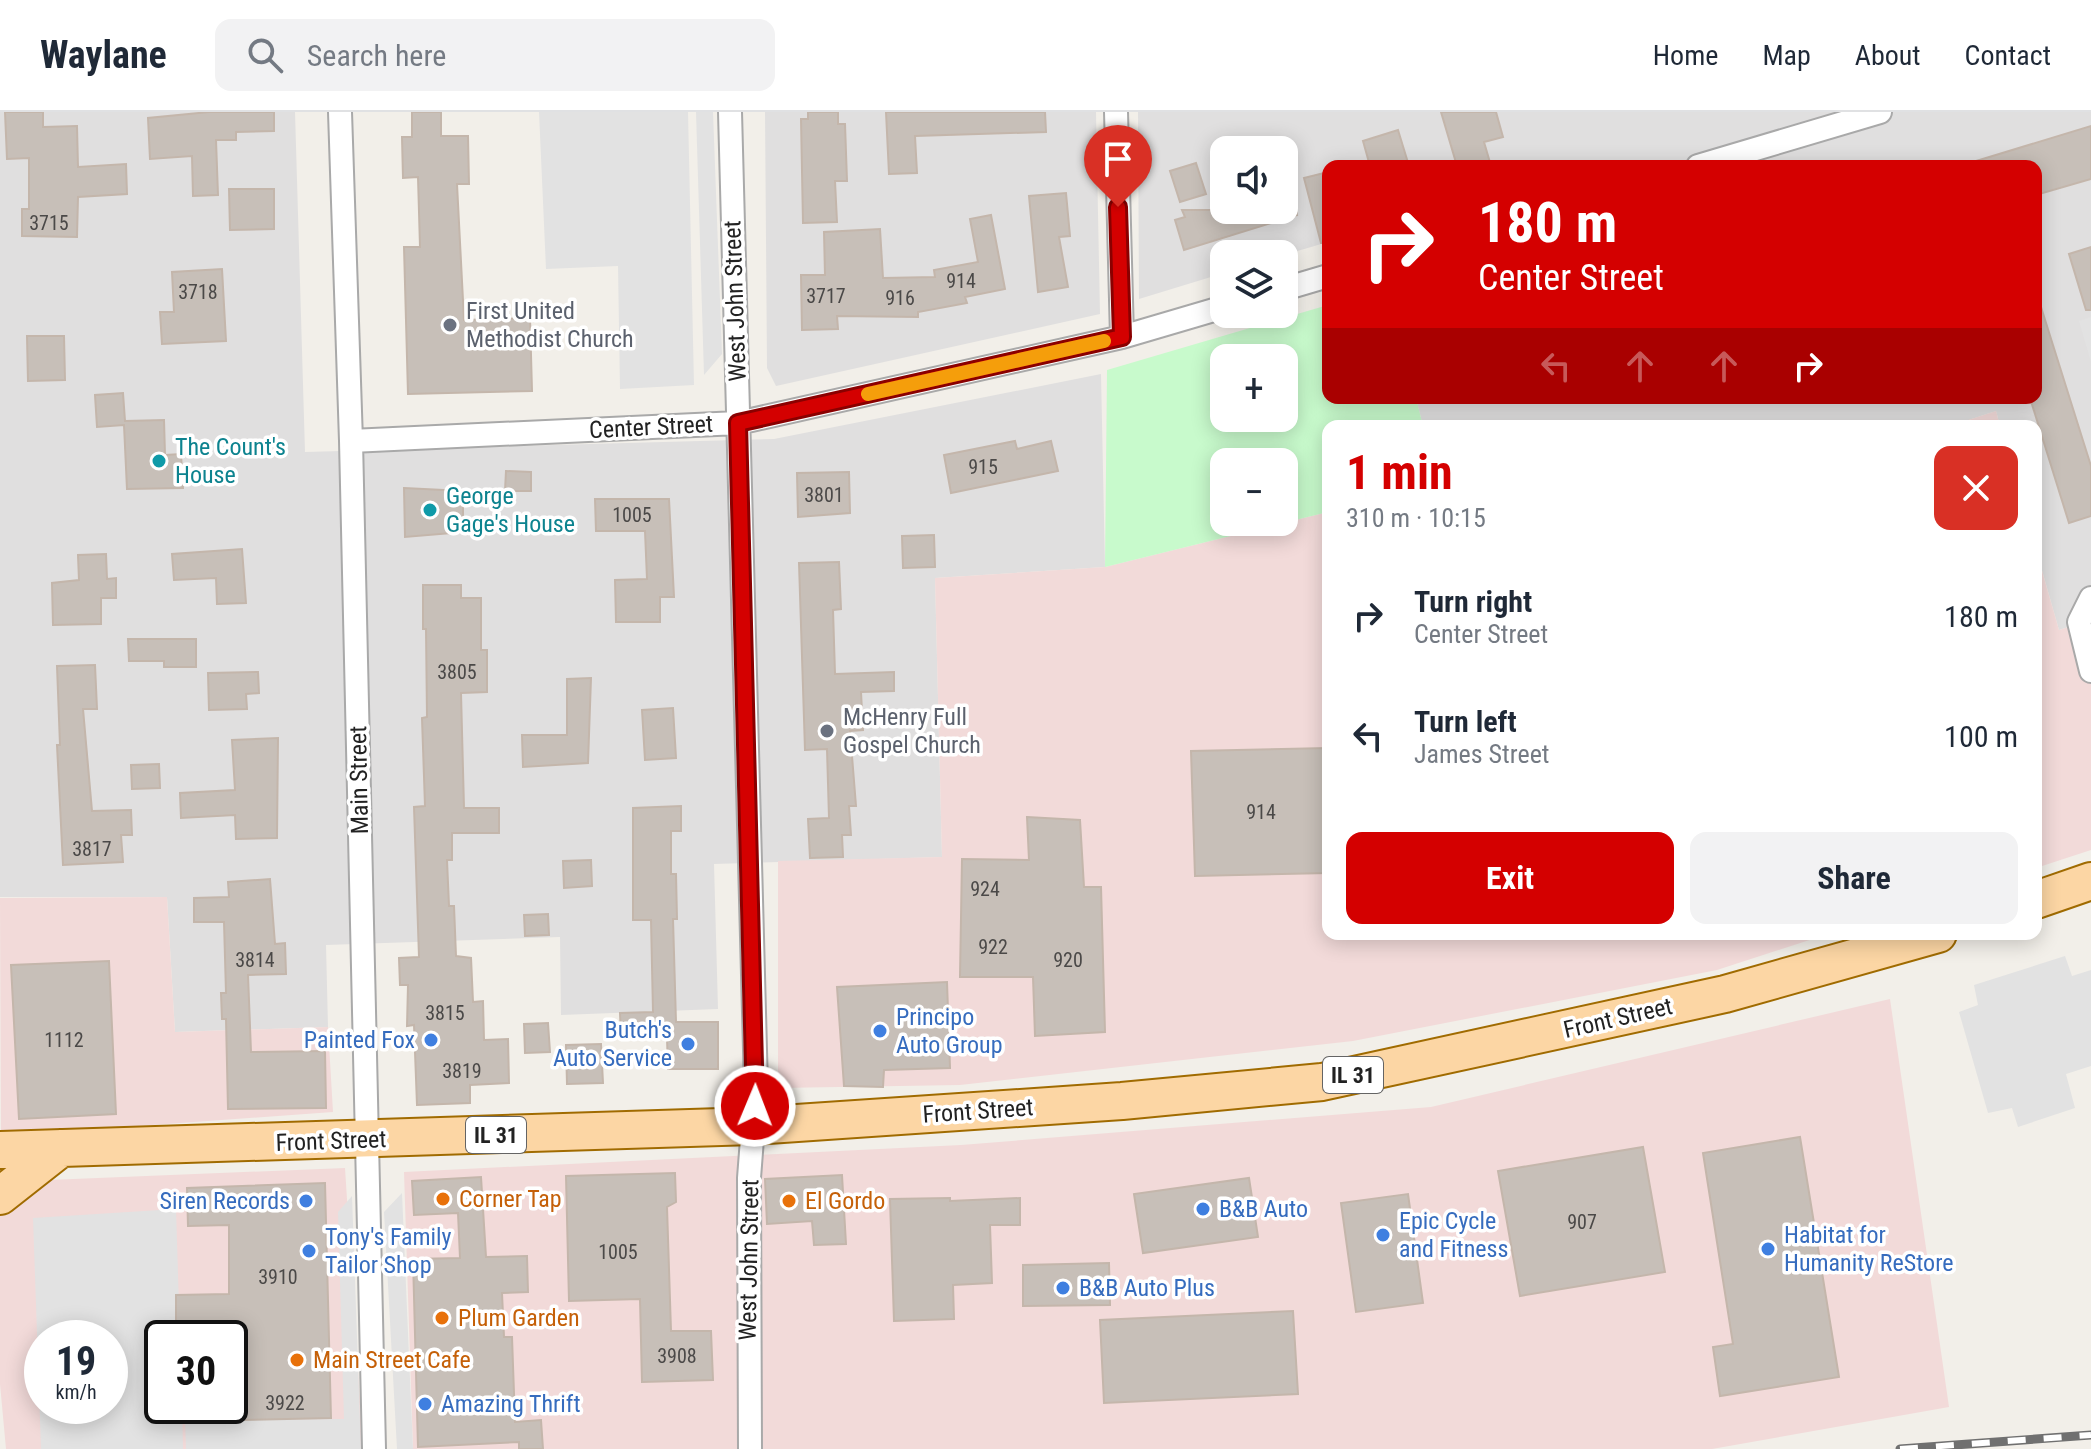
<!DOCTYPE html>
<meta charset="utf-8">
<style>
:root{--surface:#fff;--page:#f2f2f3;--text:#1f2937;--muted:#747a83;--line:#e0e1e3;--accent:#d40000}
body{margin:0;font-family:"Roboto Condensed",sans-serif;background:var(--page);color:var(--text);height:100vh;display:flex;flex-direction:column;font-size:30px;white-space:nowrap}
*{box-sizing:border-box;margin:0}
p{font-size:26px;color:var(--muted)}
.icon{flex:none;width:44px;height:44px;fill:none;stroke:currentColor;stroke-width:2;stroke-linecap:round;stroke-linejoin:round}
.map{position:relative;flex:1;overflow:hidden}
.side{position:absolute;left:1322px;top:308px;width:720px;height:520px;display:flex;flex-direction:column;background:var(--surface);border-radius:16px;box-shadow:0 4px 20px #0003}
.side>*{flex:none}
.banner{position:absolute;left:1322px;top:48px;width:720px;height:244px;border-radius:16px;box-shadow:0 4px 20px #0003;background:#d40000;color:#fff;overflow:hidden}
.tools{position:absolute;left:1210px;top:24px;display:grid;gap:16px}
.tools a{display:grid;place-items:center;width:88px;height:88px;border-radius:16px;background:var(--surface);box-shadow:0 4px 20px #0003;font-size:40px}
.speed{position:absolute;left:24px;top:1208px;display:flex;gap:16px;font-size:40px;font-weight:700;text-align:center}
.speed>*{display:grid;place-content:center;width:104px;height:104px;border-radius:50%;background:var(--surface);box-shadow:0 4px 20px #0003;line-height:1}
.speed small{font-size:20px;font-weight:400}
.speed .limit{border:4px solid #111;border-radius:12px;background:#fff;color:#111}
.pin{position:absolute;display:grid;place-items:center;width:68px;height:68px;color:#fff;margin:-82px -34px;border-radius:50% 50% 50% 0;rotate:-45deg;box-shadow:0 0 8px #0007}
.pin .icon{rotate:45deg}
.me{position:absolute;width:88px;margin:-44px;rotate:1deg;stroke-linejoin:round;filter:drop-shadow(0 0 6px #0008)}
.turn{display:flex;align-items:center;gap:28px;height:168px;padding:0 24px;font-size:36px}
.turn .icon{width:104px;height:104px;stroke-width:2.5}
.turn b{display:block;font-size:56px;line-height:68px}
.lanes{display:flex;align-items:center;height:76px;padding:0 24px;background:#0003;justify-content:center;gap:40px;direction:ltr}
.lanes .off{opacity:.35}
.round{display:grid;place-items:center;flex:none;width:84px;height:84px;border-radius:16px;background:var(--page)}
.headline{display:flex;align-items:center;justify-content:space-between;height:136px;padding:0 24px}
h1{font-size:48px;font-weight:700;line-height:60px;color:var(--accent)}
.action{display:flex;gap:16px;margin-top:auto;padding:16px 24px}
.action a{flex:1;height:92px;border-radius:16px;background:var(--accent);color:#fff;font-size:32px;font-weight:700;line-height:92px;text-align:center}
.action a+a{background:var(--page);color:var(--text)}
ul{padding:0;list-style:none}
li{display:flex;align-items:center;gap:24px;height:120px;padding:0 24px}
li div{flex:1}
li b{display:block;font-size:30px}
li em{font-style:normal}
header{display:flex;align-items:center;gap:48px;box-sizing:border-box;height:112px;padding:0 40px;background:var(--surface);border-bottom:2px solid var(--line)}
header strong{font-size:38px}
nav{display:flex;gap:44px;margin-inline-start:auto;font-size:28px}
.search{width:560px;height:72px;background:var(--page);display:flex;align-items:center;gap:20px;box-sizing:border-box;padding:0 28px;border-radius:16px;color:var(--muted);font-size:30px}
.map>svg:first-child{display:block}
</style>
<header>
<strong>Waylane</strong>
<div class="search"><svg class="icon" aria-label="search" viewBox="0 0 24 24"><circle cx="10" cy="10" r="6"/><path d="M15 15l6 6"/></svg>Search here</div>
<nav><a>Home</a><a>Map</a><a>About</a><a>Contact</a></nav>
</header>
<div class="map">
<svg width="2091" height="1337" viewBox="0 0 2091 1337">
<rect width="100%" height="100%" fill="#f2efe9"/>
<path fill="#e0dfdf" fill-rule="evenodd" d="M0,0H295L305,340L774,327L1101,262L1105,455L935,466L942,745L714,752L718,897L561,903L560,825L326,833L328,915L175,920L167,785H0Z
M765,0H1096L1100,202L776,274L767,256Z
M1138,0H2091V508L2059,518L2036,437V314H2000L1996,299L1950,314H1423L1416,286H2036V54H1328V130L1284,143L1224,142V161L1139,187ZM1224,38H1284V98H1224Z"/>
<path fill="#f2dad9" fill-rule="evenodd" d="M1996,299L2000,314H1950Z
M1328,400V822H1828L1717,858L1353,929L960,973L778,976V749L942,745L935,466L1105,455Z
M2036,438L2059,518L2091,508V738L2036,756Z
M167,785L175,920L328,915L333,1000L1,1024L0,786Z
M1890,887L1949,1295L1712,1337H413L404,1060L961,1033L1431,995Z
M345,1056L363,1337H6L0,1272V1070ZM42,1226H110V1294H42ZM162,1226H230V1294H162Z"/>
<path fill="#c8facc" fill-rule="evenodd" d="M1328,193V286H1416L1423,314H1328V400L1105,455L1107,258ZM1224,246H1284V306H1224ZM1224,350H1284V410H1224Z"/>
<path fill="#e2e2e2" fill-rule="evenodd" d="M539,0H688L694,273L620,277L618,154L546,157Z
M696,0H713L722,242L704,263Z
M2091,205V250L2079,209Z
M2065,844L2072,864L2091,858V954L2066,962L2075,996L2018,1015L2012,996L1988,1001L1959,900L1978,893L1974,873Z
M402,1081L413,1337H397L384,1100Z
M352,1084L361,1337H186L185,1308L344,1307L338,1100Z
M176,1097L180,1226H162V1294H182L183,1337H41L33,1106ZM42,1226H110V1294H42Z"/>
<path fill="#c7bfb8" stroke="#c4b6ab" stroke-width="2" d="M5,0H43V15L77,14L78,55L126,52L127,82L78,85L77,125L22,124V97H29V46L7,47Z
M209,0H274V19L236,20V28H216L218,83L193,84L192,44L150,47L148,6Z
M412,0H441V24H468L469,72H457L464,208L530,206L532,279L408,282L404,135H420L418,65L403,66L402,25H412Z
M808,0H838V12H845L847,69H835L837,110L803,111L801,7H808Z
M886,0H1045L1046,20L915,24L917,61L889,62Z
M1441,0H1496L1503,25L1484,30L1491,54H1457Z
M2091,14V67L2036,83V54H1976V49Z
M1398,18L1409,54H1370L1363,29Z
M1196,51L1206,82L1180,90L1170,59Z
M1328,60V131H1321L1304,66Z
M229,77H274V117L230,118Z
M1066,81L1070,124L1059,125L1068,175L1038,180L1029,84Z
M1182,98H1296L1297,103L1184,138L1175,108L1185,105Z
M991,103L1005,177L965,185L967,191L918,200V205L837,204L838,217L802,218L801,163H825L824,120L880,117L883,166L935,165L934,158L978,150L970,107Z
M2091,135V198H2086L2069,142Z
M222,157L226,229L162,232L160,200H174L172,160Z
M2041,195L2091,354V404L2069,411L2030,286H2036V196Z
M27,224H64L65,268L28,269Z
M123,281L125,309L164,308L165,343L181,342L183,376L127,377L124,313L97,315L95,283Z
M1015,329L1017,337L1051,329L1058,359L951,381L944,343Z
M506,359L531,360V379H505Z
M849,360L850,401L798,405L797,361Z
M404,376L463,379V420L405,425Z
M595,387H669L674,485H660V510H616L615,468L647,467L645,419H596Z
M934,423L935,455L903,456L902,424Z
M242,437L246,491L217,492L216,466L174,468L172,442Z
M106,442L107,467L116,466V486H101V512L53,513L52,471L79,468L78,443Z
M839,450L841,497L833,498L835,562L894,560V579L861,580L863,618L850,619L856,694H849L851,723H842L843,745L810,746L808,707L829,706L827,637L805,638L799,451Z
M423,473H461V486H481V538H487V580L461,581L464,696H499V721H452V748H447L449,794H454L456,844L471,846L473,890L483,889L484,928L508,927L509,971L470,973V991L417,993L414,913L407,914L408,873H400L399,846L419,845L414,695L425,694L422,606L427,605L426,517H423Z
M128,527H196V555H164V549H129Z
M95,553L97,597H83L92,699L131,698L132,723H121L123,750L63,753L57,633H60L57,554Z
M258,560L259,581L246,582L247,597L209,598L208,561Z
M591,566L588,651L523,655L522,623H567V567Z
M673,596L676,646L645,648L642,598Z
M278,626L277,726L236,727L235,703L181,706L180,681L235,678L232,628Z
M1328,636V761L1195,764L1191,639Z
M159,652L160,676L132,677L131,653Z
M681,694V719H671V762H676L677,807H673L676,910H718V957H668L667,926L621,927L620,901L653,900L651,808H633V696Z
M1027,705L1080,708L1084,775H1101L1105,920L1035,924L1033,865H960L962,747L1029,748Z
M591,748L592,774L564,776L563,749Z
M270,767L275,832L285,831L286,862L248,863L251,940L325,939L326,996L228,997L226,907H222L221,881H226L224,810H194V786L229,785L228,770Z
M548,802L549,823L525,824L524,803Z
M109,849L116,1002L19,1007L11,853Z
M947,870L950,956L884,958L883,975L844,974L837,875Z
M548,911L550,940L525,941L524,912Z
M601,932L603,971L567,972L566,933Z
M1800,1025L1839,1265L1720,1284L1713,1235L1733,1232L1703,1041Z
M1643,1035L1665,1160L1520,1184L1498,1059Z
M675,1061L676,1090L667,1095L671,1219H711L713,1268L642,1270L640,1187L569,1189L566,1064Z
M842,1063L846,1132L814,1133L812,1109L767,1112L765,1067Z
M481,1065L486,1145L527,1144L528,1180L502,1181L504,1225H512L515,1310L541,1308L543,1337H519V1330L418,1335L413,1147L460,1146L458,1101L414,1103L412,1069Z
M1249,1066L1258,1125L1143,1141L1134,1082Z
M325,1071L331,1306L239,1308L238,1263H234V1232H230V1226H176V1183L229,1182V1113L188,1114L187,1076Z
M1408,1082L1423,1191L1356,1200L1341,1091Z
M950,1086V1089L1020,1086V1113H990L992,1171L953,1173L954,1207L894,1209L890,1087Z
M1109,1151L1110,1193L1023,1194V1153Z
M1293,1199L1298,1282L1104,1291L1100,1208Z"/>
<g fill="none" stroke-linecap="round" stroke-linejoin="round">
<g stroke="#a9a9a9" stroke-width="26">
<path id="street" d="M340,0L351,329L374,1337
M730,0L756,975L749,1066L750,1337
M1116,0L1122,225
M1698,54L1880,0
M1284,177L1328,164
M351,329L738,311L1122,225L1224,195
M2091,486L2079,510L2091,559"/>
</g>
<g stroke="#a06b00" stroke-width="40">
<path id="primary" d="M2036,788L2091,769
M0,1038L753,1014L1122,989L1322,970L1725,882L1938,822
M0,1084L61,1036"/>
</g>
<use href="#street" stroke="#fff" stroke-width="22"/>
<use href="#primary" stroke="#fcd6a4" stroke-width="36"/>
<g stroke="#707070" stroke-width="9">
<path id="rail" d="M1900,1337L2091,1323"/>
</g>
<use href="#rail" stroke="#fff" stroke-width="6" stroke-dasharray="18" stroke-linecap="butt"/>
</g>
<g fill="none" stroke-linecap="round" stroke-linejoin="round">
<g stroke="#8a0000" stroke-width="20">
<path id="route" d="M755,994L738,311L1122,225L1118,95"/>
</g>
<use href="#route" stroke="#d40000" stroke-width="14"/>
<path stroke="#f59e0b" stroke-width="14" d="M868,282L1104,229"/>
</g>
<g fill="#6b7280" stroke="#fff" stroke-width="3">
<circle cx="450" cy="213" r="8"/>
<circle cx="827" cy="619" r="8"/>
</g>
<g fill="#0f9aa8" stroke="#fff" stroke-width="3">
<circle cx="159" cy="349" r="8"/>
<circle cx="430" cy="398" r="8"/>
</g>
<g fill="#3f7fe0" stroke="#fff" stroke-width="3">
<circle cx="880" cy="919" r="8"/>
<circle cx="431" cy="928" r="8"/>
<circle cx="688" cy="932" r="8"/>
<circle cx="306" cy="1089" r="8"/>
<circle cx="1203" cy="1097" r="8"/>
<circle cx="1383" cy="1123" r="8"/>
<circle cx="1768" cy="1137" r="8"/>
<circle cx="309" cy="1139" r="8"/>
<circle cx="1063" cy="1176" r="8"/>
<circle cx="425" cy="1292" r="8"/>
</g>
<g fill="#e8710a" stroke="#fff" stroke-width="3">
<circle cx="443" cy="1087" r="8"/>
<circle cx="789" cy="1089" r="8"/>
<circle cx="442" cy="1206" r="8"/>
<circle cx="297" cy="1248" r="8"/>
</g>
<g text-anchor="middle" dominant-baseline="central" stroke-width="7" stroke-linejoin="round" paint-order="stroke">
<g font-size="20" fill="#4b4948">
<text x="49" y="111">3715</text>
<text x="961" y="169">914</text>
<text x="198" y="180">3718</text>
<text x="826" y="184">3717</text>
<text x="900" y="186">916</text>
<text x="983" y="355">915</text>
<text x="824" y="383">3801</text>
<text x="632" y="403">1005</text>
<text x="457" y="560">3805</text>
<text x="1261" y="700">914</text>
<text x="92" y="737">3817</text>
<text x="985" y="777">924</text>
<text x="993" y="835">922</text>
<text x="255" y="848">3814</text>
<text x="1068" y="848">920</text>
<text x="445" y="901">3815</text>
<text x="64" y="928">1112</text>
<text x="462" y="959">3819</text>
<text x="1582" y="1110">907</text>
<text x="618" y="1140">1005</text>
<text x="278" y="1165">3910</text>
<text x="677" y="1244">3908</text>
<text x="285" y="1291">3922</text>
</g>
<g fill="#fff" stroke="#646464" stroke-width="2">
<rect x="1323" y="945" width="60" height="36" rx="6"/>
<rect x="466" y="1005" width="60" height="36" rx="6"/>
</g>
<g font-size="22" font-weight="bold" fill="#222">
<text x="1353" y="963">IL 31</text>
<text x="496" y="1023">IL 31</text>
</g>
<g font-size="24" fill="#222" stroke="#fff">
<text transform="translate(735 189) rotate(-92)">West John Street</text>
<text transform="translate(651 315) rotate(-3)">Center Street</text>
<text transform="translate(359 668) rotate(-91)">Main Street</text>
<text transform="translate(1618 906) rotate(-13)">Front Street</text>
<text transform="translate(978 999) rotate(-4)">Front Street</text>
<text transform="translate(331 1029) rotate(-2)">Front Street</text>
<text transform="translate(749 1148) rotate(-89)">West John Street</text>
</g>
<g font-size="24" fill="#5b616d" stroke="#fff" text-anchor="start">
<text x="466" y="199">First United<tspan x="466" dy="28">Methodist Church</tspan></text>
<text x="843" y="605">McHenry Full<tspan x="843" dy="28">Gospel Church</tspan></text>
</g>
<g font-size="24" fill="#0d838f" stroke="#fff" text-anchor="start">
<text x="175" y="335">The Count's<tspan x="175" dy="28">House</tspan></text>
<text x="446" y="384">George<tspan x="446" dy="28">Gage's House</tspan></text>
</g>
<g font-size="24" fill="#366cbe" stroke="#fff" text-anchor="start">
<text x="896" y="905">Principo<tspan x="896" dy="28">Auto Group</tspan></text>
<text x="672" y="918" text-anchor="end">Butch's<tspan x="672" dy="28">Auto Service</tspan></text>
<text x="415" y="928" text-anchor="end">Painted Fox</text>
<text x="290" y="1089" text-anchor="end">Siren Records</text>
<text x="1219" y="1097">B&amp;B Auto</text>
<text x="1399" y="1109">Epic Cycle<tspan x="1399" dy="28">and Fitness</tspan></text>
<text x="1784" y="1123">Habitat for<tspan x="1784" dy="28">Humanity ReStore</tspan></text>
<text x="325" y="1125">Tony's Family<tspan x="325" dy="28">Tailor Shop</tspan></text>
<text x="1079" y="1176">B&amp;B Auto Plus</text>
<text x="441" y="1292">Amazing Thrift</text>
</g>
<g font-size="24" fill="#c56008" stroke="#fff" text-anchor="start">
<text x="459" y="1087">Corner Tap</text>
<text x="805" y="1089">El Gordo</text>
<text x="458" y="1206">Plum Garden</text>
<text x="313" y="1248">Main Street Cafe</text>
</g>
</g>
</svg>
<div class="tools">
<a><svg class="icon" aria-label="sound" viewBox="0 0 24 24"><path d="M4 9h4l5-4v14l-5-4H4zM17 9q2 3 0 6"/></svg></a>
<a><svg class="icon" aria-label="layers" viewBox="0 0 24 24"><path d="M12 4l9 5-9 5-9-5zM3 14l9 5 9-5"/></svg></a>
<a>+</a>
<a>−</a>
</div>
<div class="speed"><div>19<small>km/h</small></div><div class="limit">30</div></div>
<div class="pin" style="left:1118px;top:95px;background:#d93025"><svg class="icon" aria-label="arrive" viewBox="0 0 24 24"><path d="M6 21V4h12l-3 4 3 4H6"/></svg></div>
<svg class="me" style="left:755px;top:994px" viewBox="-20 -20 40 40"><circle r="17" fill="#d40000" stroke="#fff" stroke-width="3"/><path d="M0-11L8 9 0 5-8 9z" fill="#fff"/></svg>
<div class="banner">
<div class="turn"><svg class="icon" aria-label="right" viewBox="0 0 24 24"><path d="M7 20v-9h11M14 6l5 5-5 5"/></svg><div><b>180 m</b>Center Street</div></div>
<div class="lanes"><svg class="icon off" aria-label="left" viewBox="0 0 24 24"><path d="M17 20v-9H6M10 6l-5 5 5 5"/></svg><svg class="icon off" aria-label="ahead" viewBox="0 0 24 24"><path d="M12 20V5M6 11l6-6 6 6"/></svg><svg class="icon off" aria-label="ahead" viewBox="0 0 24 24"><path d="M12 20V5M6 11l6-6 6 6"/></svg><svg class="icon" aria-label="right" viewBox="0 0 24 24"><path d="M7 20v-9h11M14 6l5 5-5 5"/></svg></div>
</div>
<section class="side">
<div class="headline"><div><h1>1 min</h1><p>310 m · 10:15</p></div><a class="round" style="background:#d93025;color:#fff"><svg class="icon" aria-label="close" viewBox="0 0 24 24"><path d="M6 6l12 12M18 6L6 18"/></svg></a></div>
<ul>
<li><svg class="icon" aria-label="right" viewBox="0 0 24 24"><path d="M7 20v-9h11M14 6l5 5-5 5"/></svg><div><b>Turn right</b><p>Center Street</p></div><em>180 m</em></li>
<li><svg class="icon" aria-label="left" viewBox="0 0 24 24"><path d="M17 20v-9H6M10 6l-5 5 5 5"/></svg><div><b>Turn left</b><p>James Street</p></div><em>100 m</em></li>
</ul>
<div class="action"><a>Exit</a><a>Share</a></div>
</section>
</div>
